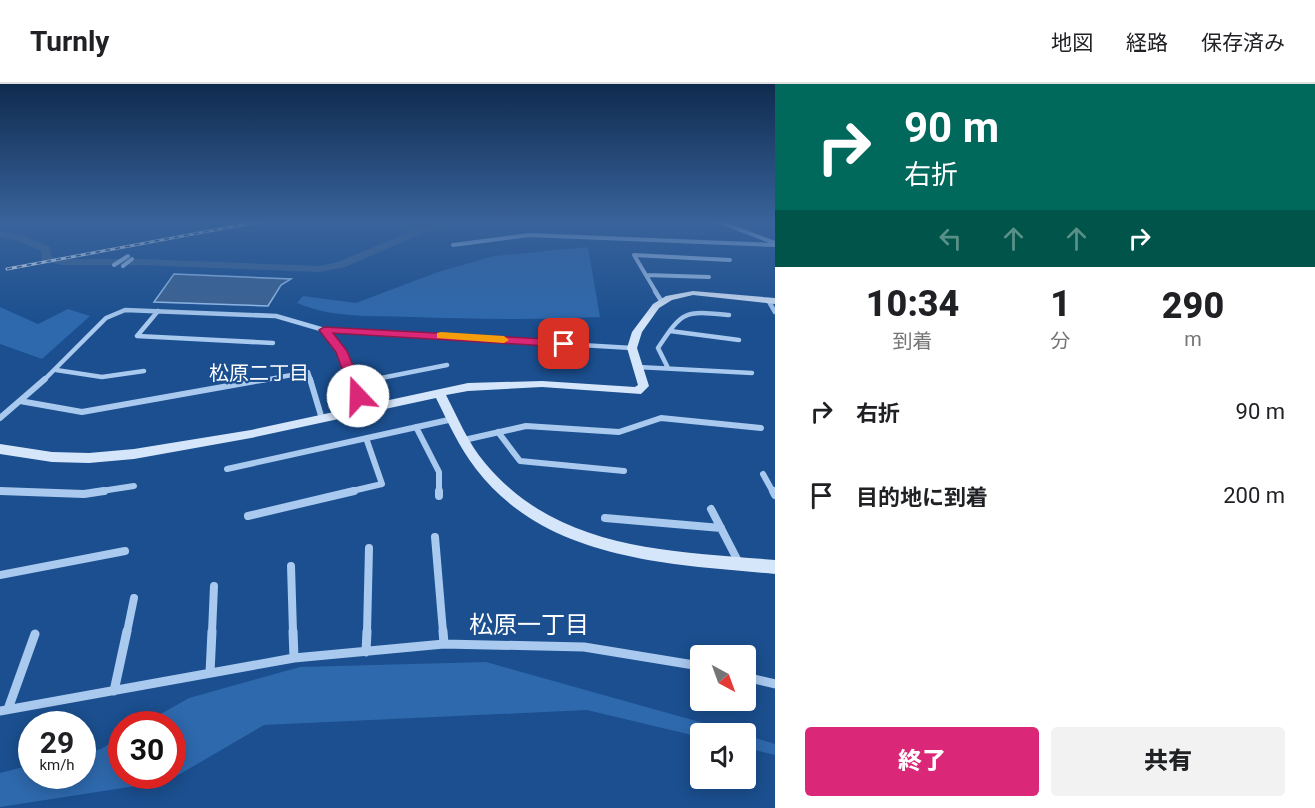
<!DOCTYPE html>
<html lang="ja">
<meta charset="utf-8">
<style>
:root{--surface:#fff;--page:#f2f2f2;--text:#202124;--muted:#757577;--line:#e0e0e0;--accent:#db2777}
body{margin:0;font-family:Roboto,"Noto Sans JP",sans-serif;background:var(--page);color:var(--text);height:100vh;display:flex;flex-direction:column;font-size:22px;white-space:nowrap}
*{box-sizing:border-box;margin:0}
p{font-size:20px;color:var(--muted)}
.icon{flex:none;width:33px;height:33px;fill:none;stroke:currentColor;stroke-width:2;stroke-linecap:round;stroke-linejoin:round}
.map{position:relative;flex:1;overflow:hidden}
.details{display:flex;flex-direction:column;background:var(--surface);width:540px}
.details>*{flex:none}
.guide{background:#00695c;color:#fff;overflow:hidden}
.needle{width:39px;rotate:139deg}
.fabs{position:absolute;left:690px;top:561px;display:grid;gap:12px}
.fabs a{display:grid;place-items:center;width:66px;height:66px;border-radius:6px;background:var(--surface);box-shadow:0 3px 15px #0003;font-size:30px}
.speed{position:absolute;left:18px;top:627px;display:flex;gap:12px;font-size:30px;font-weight:700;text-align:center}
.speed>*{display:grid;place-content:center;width:78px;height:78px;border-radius:50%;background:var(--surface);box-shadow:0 3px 15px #0003;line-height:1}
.speed small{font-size:15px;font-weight:400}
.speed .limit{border:9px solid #d22;background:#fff;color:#111}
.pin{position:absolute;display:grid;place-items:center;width:51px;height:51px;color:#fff;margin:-26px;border-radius:12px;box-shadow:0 3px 9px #0006}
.me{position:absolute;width:66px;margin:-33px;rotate:339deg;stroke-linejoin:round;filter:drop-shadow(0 0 4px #0008)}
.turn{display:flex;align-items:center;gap:21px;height:126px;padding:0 30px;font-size:27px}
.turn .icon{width:78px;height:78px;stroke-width:2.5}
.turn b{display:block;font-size:42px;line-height:51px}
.lanes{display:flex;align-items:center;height:57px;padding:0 30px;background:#0003;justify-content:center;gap:30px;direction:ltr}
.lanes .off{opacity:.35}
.eta{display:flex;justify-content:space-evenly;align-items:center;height:102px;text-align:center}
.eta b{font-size:36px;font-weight:800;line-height:42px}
.primary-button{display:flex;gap:12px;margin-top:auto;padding:12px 30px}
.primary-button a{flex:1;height:69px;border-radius:6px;background:var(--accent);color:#fff;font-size:24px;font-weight:800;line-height:69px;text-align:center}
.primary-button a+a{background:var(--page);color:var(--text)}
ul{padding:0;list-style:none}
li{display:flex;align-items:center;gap:18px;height:84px;padding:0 30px}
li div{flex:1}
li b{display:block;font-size:22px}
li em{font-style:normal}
header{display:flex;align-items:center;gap:36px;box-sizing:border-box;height:84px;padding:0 30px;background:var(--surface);border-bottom:2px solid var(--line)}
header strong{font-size:28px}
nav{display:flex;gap:33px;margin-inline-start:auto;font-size:21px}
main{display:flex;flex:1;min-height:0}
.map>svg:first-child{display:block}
</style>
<header>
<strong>Turnly</strong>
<nav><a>地図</a><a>経路</a><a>保存済み</a></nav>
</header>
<main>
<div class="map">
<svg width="775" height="724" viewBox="0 0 775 724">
<rect width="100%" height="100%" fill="#1b4f8f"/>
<path fill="#2e69ad" d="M588,163L600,233C537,236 474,235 411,233C373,232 332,234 297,219L303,212L356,219L438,188L494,172Z
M0,223L38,240L68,225L90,232L42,275L0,260Z
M486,578L739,649L700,650V653L587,626L264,641L168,697L0,723V689L31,681L32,692H82L83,670L101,665L121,653L122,692H172V640H143L189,614L300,583Z
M746,651L775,660V671L746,664Z"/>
<path fill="#3c6290" stroke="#9cc4f0" stroke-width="1.5" d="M174,190L291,195L281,201L268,222L154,218Z"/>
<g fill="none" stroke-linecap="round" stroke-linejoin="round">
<path fill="#3c6290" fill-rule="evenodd" d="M437,137H450L345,183L320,188L142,181H61L42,177L41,167L18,157L0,153V147L25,152L50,163L52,173L61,175H142L320,182L338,178Z"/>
<path stroke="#a9c9ee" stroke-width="4" d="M717,137L775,159
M453,161L529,151L775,161
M114,181L128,172
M123,182L132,175
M646,191L709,193
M656,208L634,171L730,176"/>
<path stroke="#a9c9ee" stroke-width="4.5" d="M655,207L662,218
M768,216L775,228
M158,227L137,252L273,259
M324,246L341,267L352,297
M670,247L739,256
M638,283L752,289
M668,284L658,264C683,226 684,227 729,231
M56,286L102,293L144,287
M43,297L106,234L125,226L276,232L324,246L632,264
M259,297L308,288L311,297
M366,297L447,281"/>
<path stroke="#a9c9ee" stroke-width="6" d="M310,295L322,335
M352,295L363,324
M354,299L373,295
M20,317L82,328L267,295
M0,334L45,295
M416,343L439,388V408
M498,348L520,377L624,387
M464,356L526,342L619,348L661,334L761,344
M227,385L453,335
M763,390L773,408
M0,407L34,408
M95,408L134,402
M348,408L382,400L366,354"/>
<path stroke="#a9c9ee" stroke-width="8" d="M0,407L84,410L104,407
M439,407V412
M773,407L775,411
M711,425L739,479
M248,432L354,407
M605,434L721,444
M435,453L443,548
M291,482L293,548
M0,491L125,467
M127,548L134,514
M212,548L214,502
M367,548L369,464"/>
<path stroke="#a9c9ee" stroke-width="9" d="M293,547L294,574
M443,547L444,560
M366,568L367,547
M210,589L212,547
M746,593L775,600
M114,607L127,547
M8,625L35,550
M0,627L294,574L444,560L584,563L700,582"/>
<path fill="#d6e6fa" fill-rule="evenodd" d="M693,207L775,214V220L693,211L672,216L659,224L642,248L637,264L649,302L641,310L542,303L468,307L446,311C458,334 468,359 485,379C558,467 670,467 775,476V490C669,480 547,477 476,385C459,363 448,338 436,314L251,354L134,375L89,379L52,378L0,370V360L52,368L89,369L134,365L251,346L468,299L542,297L635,303L638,301L627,264L632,248L653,220L666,212Z"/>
<g stroke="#fff" stroke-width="3">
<path id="rail" d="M7,185L263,137"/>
</g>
<use href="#rail" stroke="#1b4f8f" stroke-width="1.5" stroke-dasharray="5" stroke-linecap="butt"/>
</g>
<linearGradient id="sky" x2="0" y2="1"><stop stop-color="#0f2b4f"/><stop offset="0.58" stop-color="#39639b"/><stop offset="1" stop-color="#39639b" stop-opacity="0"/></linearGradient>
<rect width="775" height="238" fill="url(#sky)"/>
<path fill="#db2777" stroke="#8e194d" stroke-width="1.5" d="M324,243L564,256L570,260L564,263L333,249L347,267L365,312L358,316L352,312L336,268L319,246Z"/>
<path fill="#f59e0b" d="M441,248L504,252L509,256L504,259L437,254V249Z"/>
<g text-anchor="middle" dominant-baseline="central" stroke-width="4.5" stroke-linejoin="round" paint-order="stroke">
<g font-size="20" fill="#fff" stroke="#1b4f8f">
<text x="259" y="289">松原二丁目</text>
</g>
<g font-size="24" fill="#fff" stroke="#1b4f8f">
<text x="529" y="541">松原一丁目</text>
</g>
</g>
</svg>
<div class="fabs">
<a><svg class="needle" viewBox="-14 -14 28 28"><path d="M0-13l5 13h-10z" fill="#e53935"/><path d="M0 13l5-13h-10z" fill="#757577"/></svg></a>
<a><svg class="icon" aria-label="sound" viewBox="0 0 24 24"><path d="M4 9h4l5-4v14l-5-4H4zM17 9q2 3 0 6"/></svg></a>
</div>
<div class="speed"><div>29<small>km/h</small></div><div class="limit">30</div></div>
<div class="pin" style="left:564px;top:260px;background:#d93025"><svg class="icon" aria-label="arrive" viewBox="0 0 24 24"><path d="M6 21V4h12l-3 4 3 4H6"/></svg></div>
<svg class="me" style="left:358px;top:312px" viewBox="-20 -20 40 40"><circle r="19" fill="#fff"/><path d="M0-13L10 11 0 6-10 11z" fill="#db2777"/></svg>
</div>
<section class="details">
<div class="guide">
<div class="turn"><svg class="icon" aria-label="right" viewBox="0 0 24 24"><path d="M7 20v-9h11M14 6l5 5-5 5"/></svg><div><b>90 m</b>右折</div></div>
<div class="lanes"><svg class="icon off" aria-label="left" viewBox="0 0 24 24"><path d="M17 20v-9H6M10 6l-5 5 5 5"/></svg><svg class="icon off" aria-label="ahead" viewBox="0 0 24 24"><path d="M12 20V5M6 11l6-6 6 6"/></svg><svg class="icon off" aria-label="ahead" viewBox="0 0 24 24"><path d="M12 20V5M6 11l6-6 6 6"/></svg><svg class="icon" aria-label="right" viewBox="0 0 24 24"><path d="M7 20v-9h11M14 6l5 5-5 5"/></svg></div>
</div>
<div class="eta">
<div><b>10:34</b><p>到着</p></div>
<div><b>1</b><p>分</p></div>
<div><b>290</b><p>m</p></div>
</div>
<ul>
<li><svg class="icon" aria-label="right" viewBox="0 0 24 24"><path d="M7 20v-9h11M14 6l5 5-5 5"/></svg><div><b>右折</b></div><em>90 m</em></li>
<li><svg class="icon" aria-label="arrive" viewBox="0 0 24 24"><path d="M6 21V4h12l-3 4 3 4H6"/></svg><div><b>目的地に到着</b></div><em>200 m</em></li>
</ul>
<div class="primary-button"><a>終了</a><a>共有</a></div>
</section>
</main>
